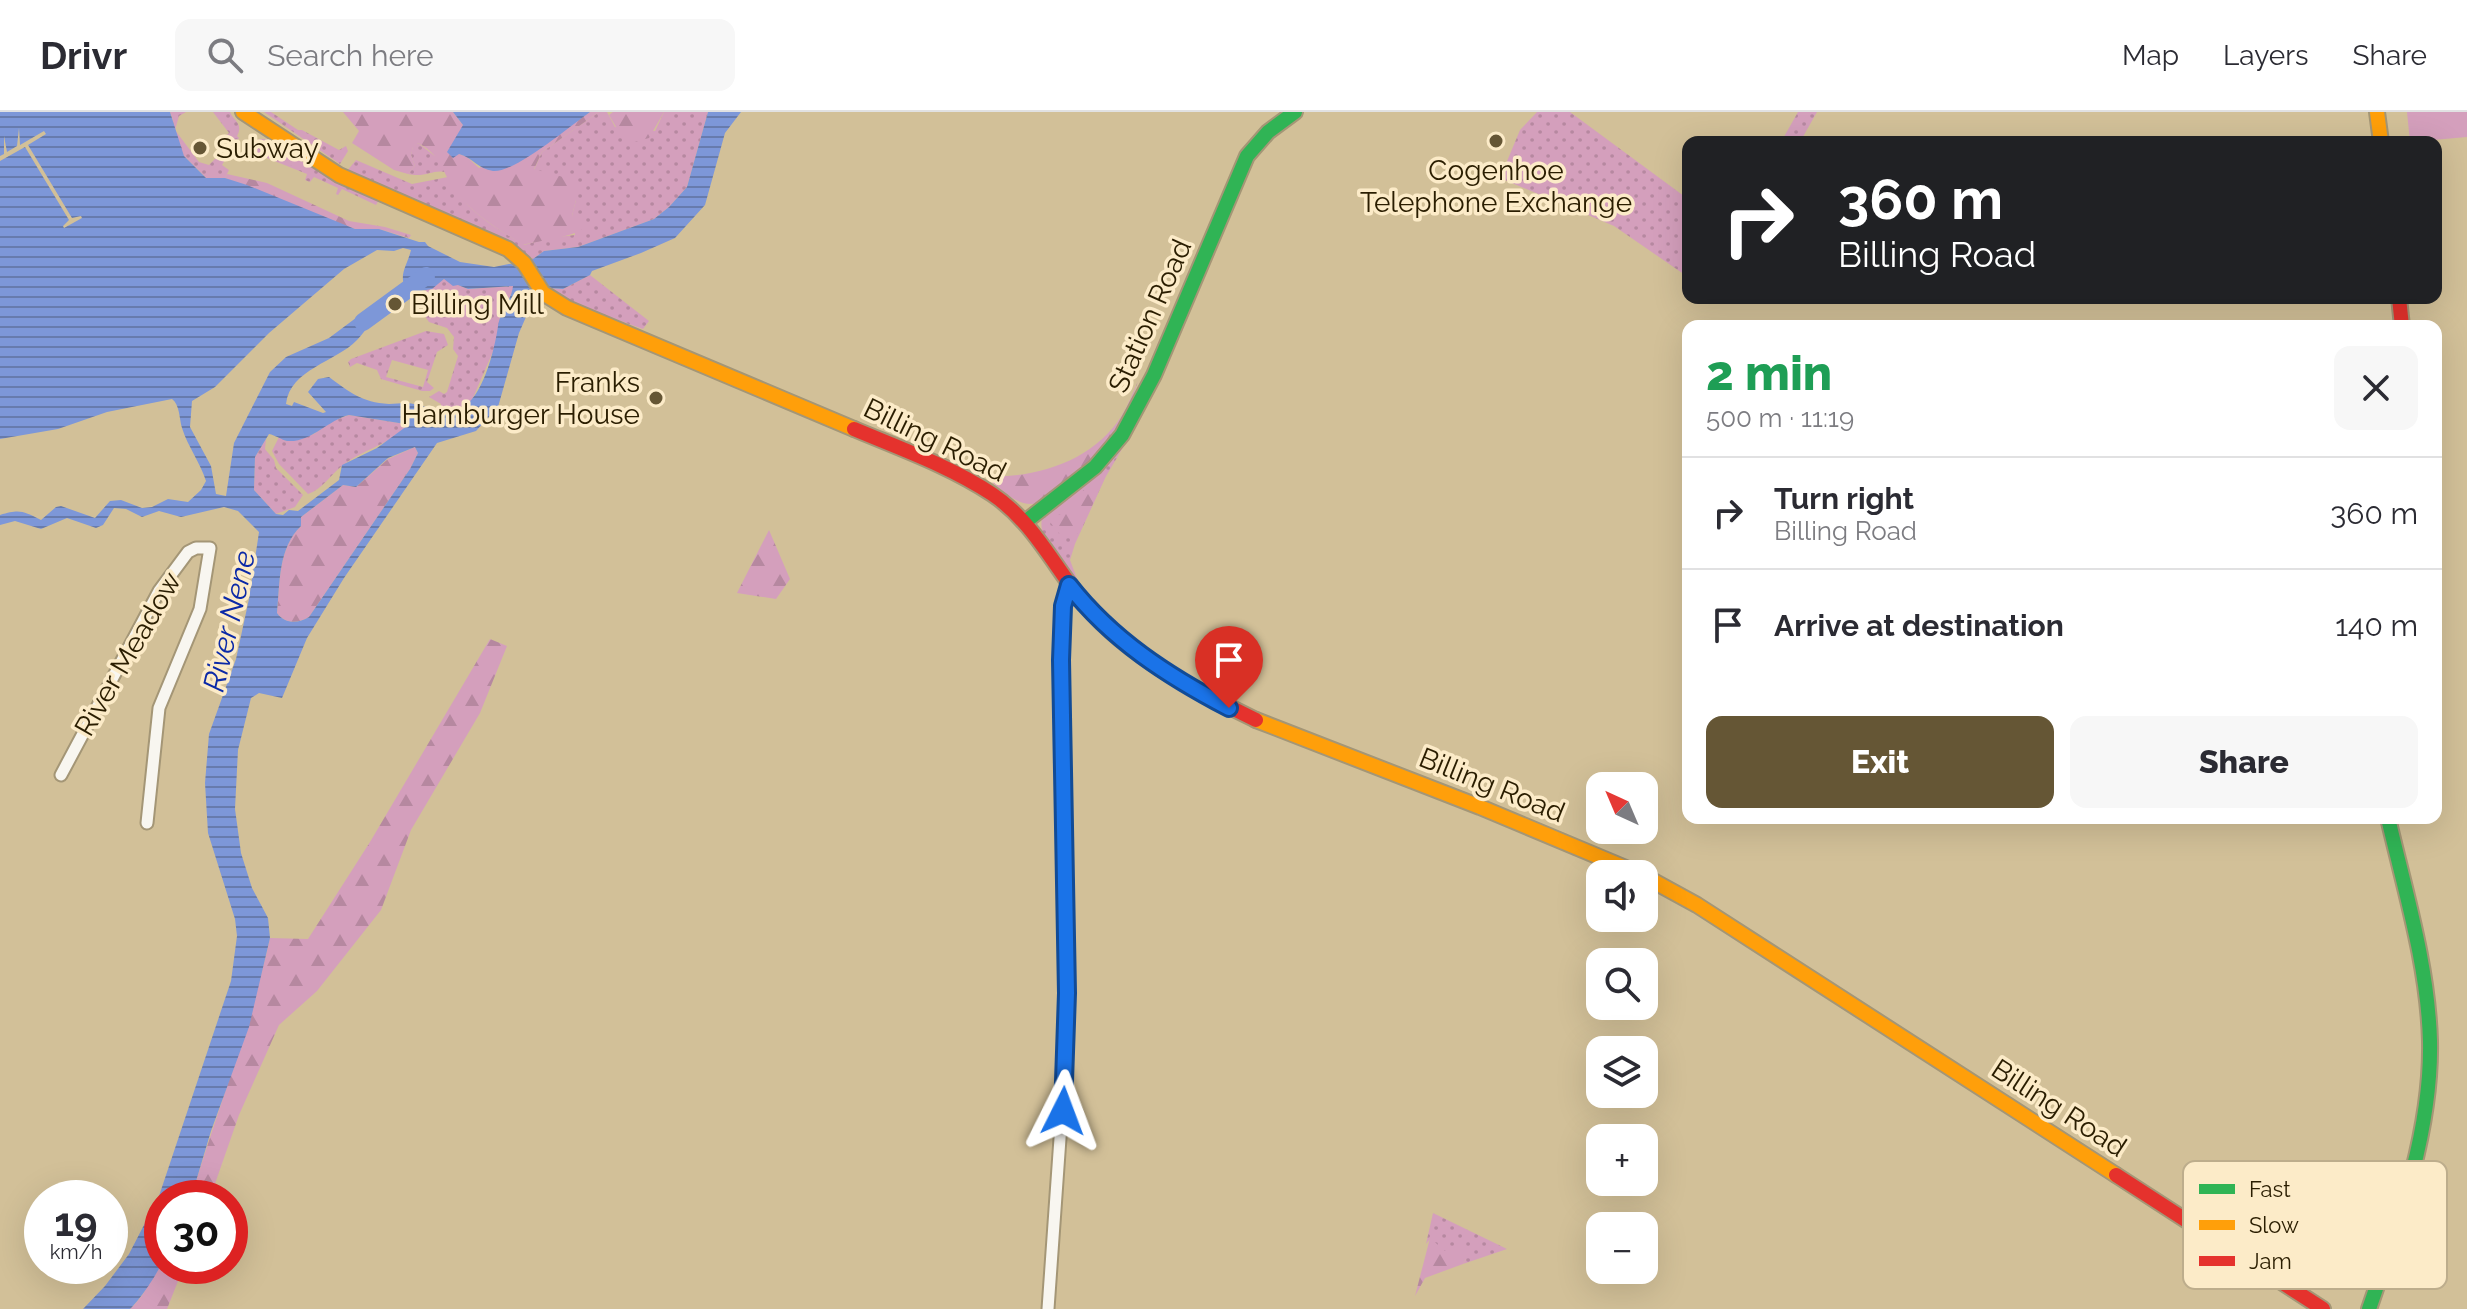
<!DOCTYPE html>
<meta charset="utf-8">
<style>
:root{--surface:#fff;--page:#f7f7f7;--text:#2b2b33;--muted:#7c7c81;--line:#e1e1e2;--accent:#655635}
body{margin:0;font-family:Raleway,sans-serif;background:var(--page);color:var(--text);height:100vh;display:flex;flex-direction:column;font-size:30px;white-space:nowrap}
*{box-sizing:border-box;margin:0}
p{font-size:26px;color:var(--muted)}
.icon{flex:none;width:44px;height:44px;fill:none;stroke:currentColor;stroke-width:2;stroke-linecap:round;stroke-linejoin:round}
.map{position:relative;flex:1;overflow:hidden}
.panel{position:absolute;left:1682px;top:208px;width:760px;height:504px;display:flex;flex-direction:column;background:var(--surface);border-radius:16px;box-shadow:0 8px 32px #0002}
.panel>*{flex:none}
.guide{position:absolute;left:1682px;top:24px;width:760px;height:168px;border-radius:16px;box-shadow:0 8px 32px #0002;background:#202124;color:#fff;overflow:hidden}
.needle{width:52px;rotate:316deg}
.controls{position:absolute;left:1586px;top:660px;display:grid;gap:16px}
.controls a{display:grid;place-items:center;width:72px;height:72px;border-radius:16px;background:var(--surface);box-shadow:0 8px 32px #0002;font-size:40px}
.speed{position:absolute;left:24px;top:1068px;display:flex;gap:16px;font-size:40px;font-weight:700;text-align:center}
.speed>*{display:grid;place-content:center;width:104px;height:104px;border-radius:50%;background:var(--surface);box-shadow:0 8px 32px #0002;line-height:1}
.speed small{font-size:20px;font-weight:400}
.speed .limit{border:12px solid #d22;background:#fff;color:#111}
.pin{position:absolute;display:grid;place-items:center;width:68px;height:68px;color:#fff;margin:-82px -34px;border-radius:50% 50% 50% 0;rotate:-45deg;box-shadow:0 0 8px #0007}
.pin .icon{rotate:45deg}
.me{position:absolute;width:88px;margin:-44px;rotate:3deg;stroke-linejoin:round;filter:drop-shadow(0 0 6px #0008)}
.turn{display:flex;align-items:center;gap:28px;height:168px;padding:0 24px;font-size:36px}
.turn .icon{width:104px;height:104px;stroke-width:2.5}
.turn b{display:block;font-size:56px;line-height:68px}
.round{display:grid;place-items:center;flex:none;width:84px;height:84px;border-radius:16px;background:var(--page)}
.summary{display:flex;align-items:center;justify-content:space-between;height:136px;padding:0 24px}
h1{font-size:48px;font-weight:800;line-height:60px;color:#1e9e55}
.primary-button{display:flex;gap:16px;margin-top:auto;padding:16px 24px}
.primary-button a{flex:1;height:92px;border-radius:16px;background:var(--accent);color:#fff;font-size:32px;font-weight:800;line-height:92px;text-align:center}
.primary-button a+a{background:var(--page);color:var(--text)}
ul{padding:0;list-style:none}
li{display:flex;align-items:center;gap:24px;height:112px;padding:0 24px;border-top:2px solid var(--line)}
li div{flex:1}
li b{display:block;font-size:30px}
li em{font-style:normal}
header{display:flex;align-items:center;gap:48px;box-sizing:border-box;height:112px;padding:0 40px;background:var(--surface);border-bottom:2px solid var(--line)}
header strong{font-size:38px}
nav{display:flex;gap:44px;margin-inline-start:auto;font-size:28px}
.search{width:560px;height:72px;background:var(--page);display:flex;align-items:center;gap:20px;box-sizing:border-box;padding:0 28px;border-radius:16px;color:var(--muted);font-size:30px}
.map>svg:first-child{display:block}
</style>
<header>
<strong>Drivr</strong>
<div class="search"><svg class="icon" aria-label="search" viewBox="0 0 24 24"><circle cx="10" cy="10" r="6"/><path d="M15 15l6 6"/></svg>Search here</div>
<nav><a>Map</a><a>Layers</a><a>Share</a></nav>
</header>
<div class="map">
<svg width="2467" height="1197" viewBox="0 0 2467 1197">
<defs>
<pattern id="grass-dots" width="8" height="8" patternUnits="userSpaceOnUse" patternTransform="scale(2)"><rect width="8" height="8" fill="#d49fbc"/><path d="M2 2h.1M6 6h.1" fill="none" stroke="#b688a0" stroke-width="1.8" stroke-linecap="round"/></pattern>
<pattern id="forest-firs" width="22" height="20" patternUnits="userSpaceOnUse" patternTransform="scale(2)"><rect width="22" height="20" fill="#d49fbc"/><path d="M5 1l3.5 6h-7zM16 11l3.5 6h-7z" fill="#b688a0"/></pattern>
<pattern id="water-rules" width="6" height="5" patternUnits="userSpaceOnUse" patternTransform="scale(2)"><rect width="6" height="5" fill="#7d97d8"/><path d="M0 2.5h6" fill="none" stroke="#677bad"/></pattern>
</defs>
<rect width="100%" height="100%" fill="#d2c098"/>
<path fill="url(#grass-dots)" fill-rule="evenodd" d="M170,0H186L179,4L175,18L199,50L209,53L217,45V38L219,37L226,46L222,53L229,58L225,66H206C199,58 190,50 183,43C174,31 176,13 170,0Z
M213,0H230C233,8 244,12 237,24L239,26L234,32H229L223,26L229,21Z
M264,0H271L298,18H302L339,38L346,34L348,39L340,52Z
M599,0H607L615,15L655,19L664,0H708L687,75L669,95L654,107L578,135L544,139L533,147L504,126L502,127L347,59L356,48L412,72L448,65C464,98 493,114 524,133L550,126L575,123L572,104L576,88L534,58L542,40Z
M1537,0H1570L1688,87V165L1614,114L1500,66L1520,18Z
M1798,0H1817L1800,30H1781Z
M262,27L269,28L345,73L379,88L376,93L342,77L338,83L336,82L338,76L314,65L310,70L305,68L307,62L257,42L254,47L244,44V37L253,29Z
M418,31L440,48L446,60C432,57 426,66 408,62L415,54L411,43L413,34Z
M590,163L649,209L643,217L575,193L546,176L563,177Z
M444,167L468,177L513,174V179L501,201L498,228L472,288L457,298H441V292L429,285L439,279L444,282L447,280L458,244L453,237L454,225L447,216L429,210L424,203L429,198L424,192L419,195L408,183L423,180Z
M426,219L444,222L448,233L437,240L427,270L434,276L430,279H422L381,267L377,258L357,251L350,255L348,250L351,247ZM392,248L428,258L423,275L386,265Z
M349,303L405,312L407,314C389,333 361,338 342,354C330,363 323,377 308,382L279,352L272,339L279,325L286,329L314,322L330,310Z
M1139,308L1105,366L1075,432L1070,448L1079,472C1065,455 1037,432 1042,406L1116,340Z
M266,327L265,337L274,348L276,356L303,383L295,395L276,402L254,378L255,345Z
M1433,1101L1507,1137L1463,1152L1466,1147L1445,1140L1430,1127L1426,1132Z"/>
<path fill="url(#forest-firs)" d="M343,0H453L463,13L459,42L467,45L479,56L558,22L590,0H599L542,40L534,57L574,68L576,88L572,104L584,116C571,126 541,128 523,133C500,118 477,105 459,84C442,65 445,45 418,31L413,35L411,43L415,54L408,62L394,58L352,31L359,19Z
M613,0H664L649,26L634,30L619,20L609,3Z
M271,30L302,49L301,57L262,44L261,40Z
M227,62L267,71L349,109L385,115L411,123L409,126L379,117H355L338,111L225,66Z
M1138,269C1131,291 1124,313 1110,331C1090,355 1062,372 1038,391C1018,397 1000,376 985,364C1035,367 1094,349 1122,303C1128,293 1133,281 1138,269Z
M415,335L418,341L410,357L309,505C298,512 285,512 277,501C280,471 278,436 301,414V405L343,373L356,375L388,347Z
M1099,360L1106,363L1105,366L1080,420L1072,425H1062L1050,410L1055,404L1064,401C1060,388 1067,384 1078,377L1084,379L1085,369Z
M769,418L790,467L776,487L737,481Z
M490,527L507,534L480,601L411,718L381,798L317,879L279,913L239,1003L210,1086H191C217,999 250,915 270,826L308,827L370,730Z
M1430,1126L1445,1139L1454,1135L1464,1138L1466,1147L1463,1152L1425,1166L1415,1184Z
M162,1149V1154H184L167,1197H130C145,1184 151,1166 162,1149Z"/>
<path fill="#d49fbc" d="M2407,0H2467V25L2410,30Z"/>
<path fill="url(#water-rules)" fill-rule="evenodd" d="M0,0H170L184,44L206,66H225L247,73L355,117H379L419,130H425L428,134L460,150L494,155L533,147L544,139L578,135L654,107L669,95L687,75L708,0H741L725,21L705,93L675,126L641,141L592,159L590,163L563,177L546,176L529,198L519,221L498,295L476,319L437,331L344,466L307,526L282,586L259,581L251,586L238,638L235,697L241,741L252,776L268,806L270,826L249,915L211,1019L191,1086H162C162,1101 166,1138 162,1150C158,1161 139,1189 130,1197H83L105,1174L129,1142L159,1084L231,869L237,824L235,807L208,721L205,671L209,622L236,547L249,487L259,420L238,399L224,395L181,405L159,399L142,405L126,397L114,396L103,413L96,416L67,406L41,417L15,409L0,413V403C20,397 23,399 41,408L56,395L61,394L95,406L110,389L121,388L142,396L152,395L168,387L188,390L201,378L206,369C200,350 188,335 182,316C179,306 180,293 172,287L107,300L58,317L0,327ZM403,136L411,138C407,155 396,165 409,181L432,177L444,167L453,174L458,173L468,177L513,174C512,187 500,200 498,214C495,236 482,293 456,298C441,301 428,295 414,292C406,290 397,292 389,292C361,290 351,281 329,265L318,267L308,280L326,300L323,301L294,290L292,294L286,292C290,257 336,250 357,228C367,218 370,208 385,202L376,191L329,226L286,245L270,260L234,331L226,384L216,382L211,354L190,315L192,289L215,275L269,221L344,157L377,138L394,139ZM349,303L405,312L407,314L377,336L342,353L339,368L298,399L289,398L283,403L276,402L254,378L255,345L269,322C275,323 282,328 287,329C311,331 328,308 349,303ZM415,335L418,341L410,357L309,505C298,512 285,512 277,501C280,471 278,436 301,414V405L343,373L356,375L388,346Z
M453,0H590C570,14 515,61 493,59C478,57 473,46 459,42L453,46L447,40L463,13Z"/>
<path fill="#d2c098" d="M19,16L20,33L44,19L46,22L28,33L72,106L81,104L82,106L64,116L63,114L69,108L25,35L0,49V44L4,42V24L7,40L17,34Z"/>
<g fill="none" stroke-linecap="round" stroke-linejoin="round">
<path stroke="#7d97d8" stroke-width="18" d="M363,210L426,164"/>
<g stroke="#a49676" stroke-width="15">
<path id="street" d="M61,663L159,479L188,440L196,436H210L200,497L159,596L147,711
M1048,1197L1066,941L1061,548L1063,494L1069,473"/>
</g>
<g stroke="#a49676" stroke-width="18">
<path id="fast" d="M1025,410L1095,355L1122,323L1154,263L1247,44L1268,20L1295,0
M2369,1197C2398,1113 2432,1019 2430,929C2428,854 2405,779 2388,706"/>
</g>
<g stroke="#a49676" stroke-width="18">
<path id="slow" d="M243,0L339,63L508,137L524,151L543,181L567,196L854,317
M2377,0L2381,30
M1256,608L1480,695L1640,762
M1644,764L1697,793L2116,1063"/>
</g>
<g stroke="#a49676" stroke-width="18">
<path id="jam" d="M2399,186L2402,214
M854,317C899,336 950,354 992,382C1040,414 1061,471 1102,511C1146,554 1201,581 1256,608
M2116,1063L2323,1197"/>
</g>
<use href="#street" stroke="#f8f6f0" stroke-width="11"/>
<use href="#fast" stroke="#30b455" stroke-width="14"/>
<use href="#slow" stroke="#ff9f0a" stroke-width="14"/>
<use href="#jam" stroke="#e5322d" stroke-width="14"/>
</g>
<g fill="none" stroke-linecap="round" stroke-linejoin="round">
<g stroke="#114b97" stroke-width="20">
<path id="route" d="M1063,999L1067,881L1061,548L1063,494L1069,473C1112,528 1168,564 1229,596"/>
</g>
<use href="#route" stroke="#1a73e8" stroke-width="14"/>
</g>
<g fill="#655635" stroke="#fcebc8" stroke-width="3">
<circle cx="1496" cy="29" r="8"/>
<circle cx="200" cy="36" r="8"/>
<circle cx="395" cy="192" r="8"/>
<circle cx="656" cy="286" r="8"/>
</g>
<g text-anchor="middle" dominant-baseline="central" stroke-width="7" stroke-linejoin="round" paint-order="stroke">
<g font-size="28" fill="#2a1d00" stroke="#fcebc8" text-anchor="start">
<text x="216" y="36">Subway</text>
<text x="1496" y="58" text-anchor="middle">Cogenhoe<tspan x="1496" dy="32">Telephone Exchange</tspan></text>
<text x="411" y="192">Billing Mill</text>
<text x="640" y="270" text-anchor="end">Franks<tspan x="640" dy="32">Hamburger House</tspan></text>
</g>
<g font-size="28" fill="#2a1d00" stroke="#fcebc8">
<text transform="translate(1150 204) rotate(-66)">Station Road</text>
<text transform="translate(935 328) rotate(26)">Billing Road</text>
<text transform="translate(128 542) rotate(-60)">River Meadow</text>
<text transform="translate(1492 673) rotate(22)">Billing Road</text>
<text transform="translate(2059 996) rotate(33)">Billing Road</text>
</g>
<g font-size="30" font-style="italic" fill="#0b29a7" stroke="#fcebc8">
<text transform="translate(229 509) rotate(-77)">River Nene</text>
</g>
</g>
<rect x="2183" y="1049" width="264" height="128" rx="12" fill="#fcebc8" stroke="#bdad8c" stroke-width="2"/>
<rect x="2199" y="1072" width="36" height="10" fill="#30b455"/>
<rect x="2199" y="1108" width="36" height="10" fill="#ff9f0a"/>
<rect x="2199" y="1144" width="36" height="10" fill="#e5322d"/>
<g font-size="22" fill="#2a1d00">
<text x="2249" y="1085">Fast</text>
<text x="2249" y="1121">Slow</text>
<text x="2249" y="1157">Jam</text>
</g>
</svg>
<div class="controls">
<a><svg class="needle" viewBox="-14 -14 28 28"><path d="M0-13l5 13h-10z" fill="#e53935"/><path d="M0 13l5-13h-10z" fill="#7c7c81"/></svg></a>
<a><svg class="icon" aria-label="sound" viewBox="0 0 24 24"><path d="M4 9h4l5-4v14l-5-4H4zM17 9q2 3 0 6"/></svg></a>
<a><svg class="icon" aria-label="search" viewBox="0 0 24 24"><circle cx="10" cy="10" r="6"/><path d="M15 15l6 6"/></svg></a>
<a><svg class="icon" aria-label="layers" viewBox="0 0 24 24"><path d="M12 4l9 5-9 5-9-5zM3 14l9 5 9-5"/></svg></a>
<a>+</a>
<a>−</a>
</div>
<div class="speed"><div>19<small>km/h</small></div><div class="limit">30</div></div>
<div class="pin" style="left:1229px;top:596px;background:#d93025"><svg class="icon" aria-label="arrive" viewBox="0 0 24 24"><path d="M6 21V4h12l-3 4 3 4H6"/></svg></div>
<svg class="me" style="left:1063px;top:999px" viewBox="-20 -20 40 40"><path d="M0-17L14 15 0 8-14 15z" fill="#1a73e8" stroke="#fff" stroke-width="4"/></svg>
<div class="guide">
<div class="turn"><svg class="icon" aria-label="right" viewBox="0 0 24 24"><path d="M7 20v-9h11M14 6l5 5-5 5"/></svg><div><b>360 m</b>Billing Road</div></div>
</div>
<section class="panel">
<div class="summary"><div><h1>2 min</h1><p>500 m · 11:19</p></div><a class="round"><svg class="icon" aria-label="close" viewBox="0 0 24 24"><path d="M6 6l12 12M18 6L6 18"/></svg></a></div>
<ul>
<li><svg class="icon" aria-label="right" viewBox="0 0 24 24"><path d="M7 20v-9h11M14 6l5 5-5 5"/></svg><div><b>Turn right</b><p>Billing Road</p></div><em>360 m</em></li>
<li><svg class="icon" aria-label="arrive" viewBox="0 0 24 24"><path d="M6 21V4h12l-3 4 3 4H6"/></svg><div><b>Arrive at destination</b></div><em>140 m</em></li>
</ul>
<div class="primary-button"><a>Exit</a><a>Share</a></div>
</section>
</div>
